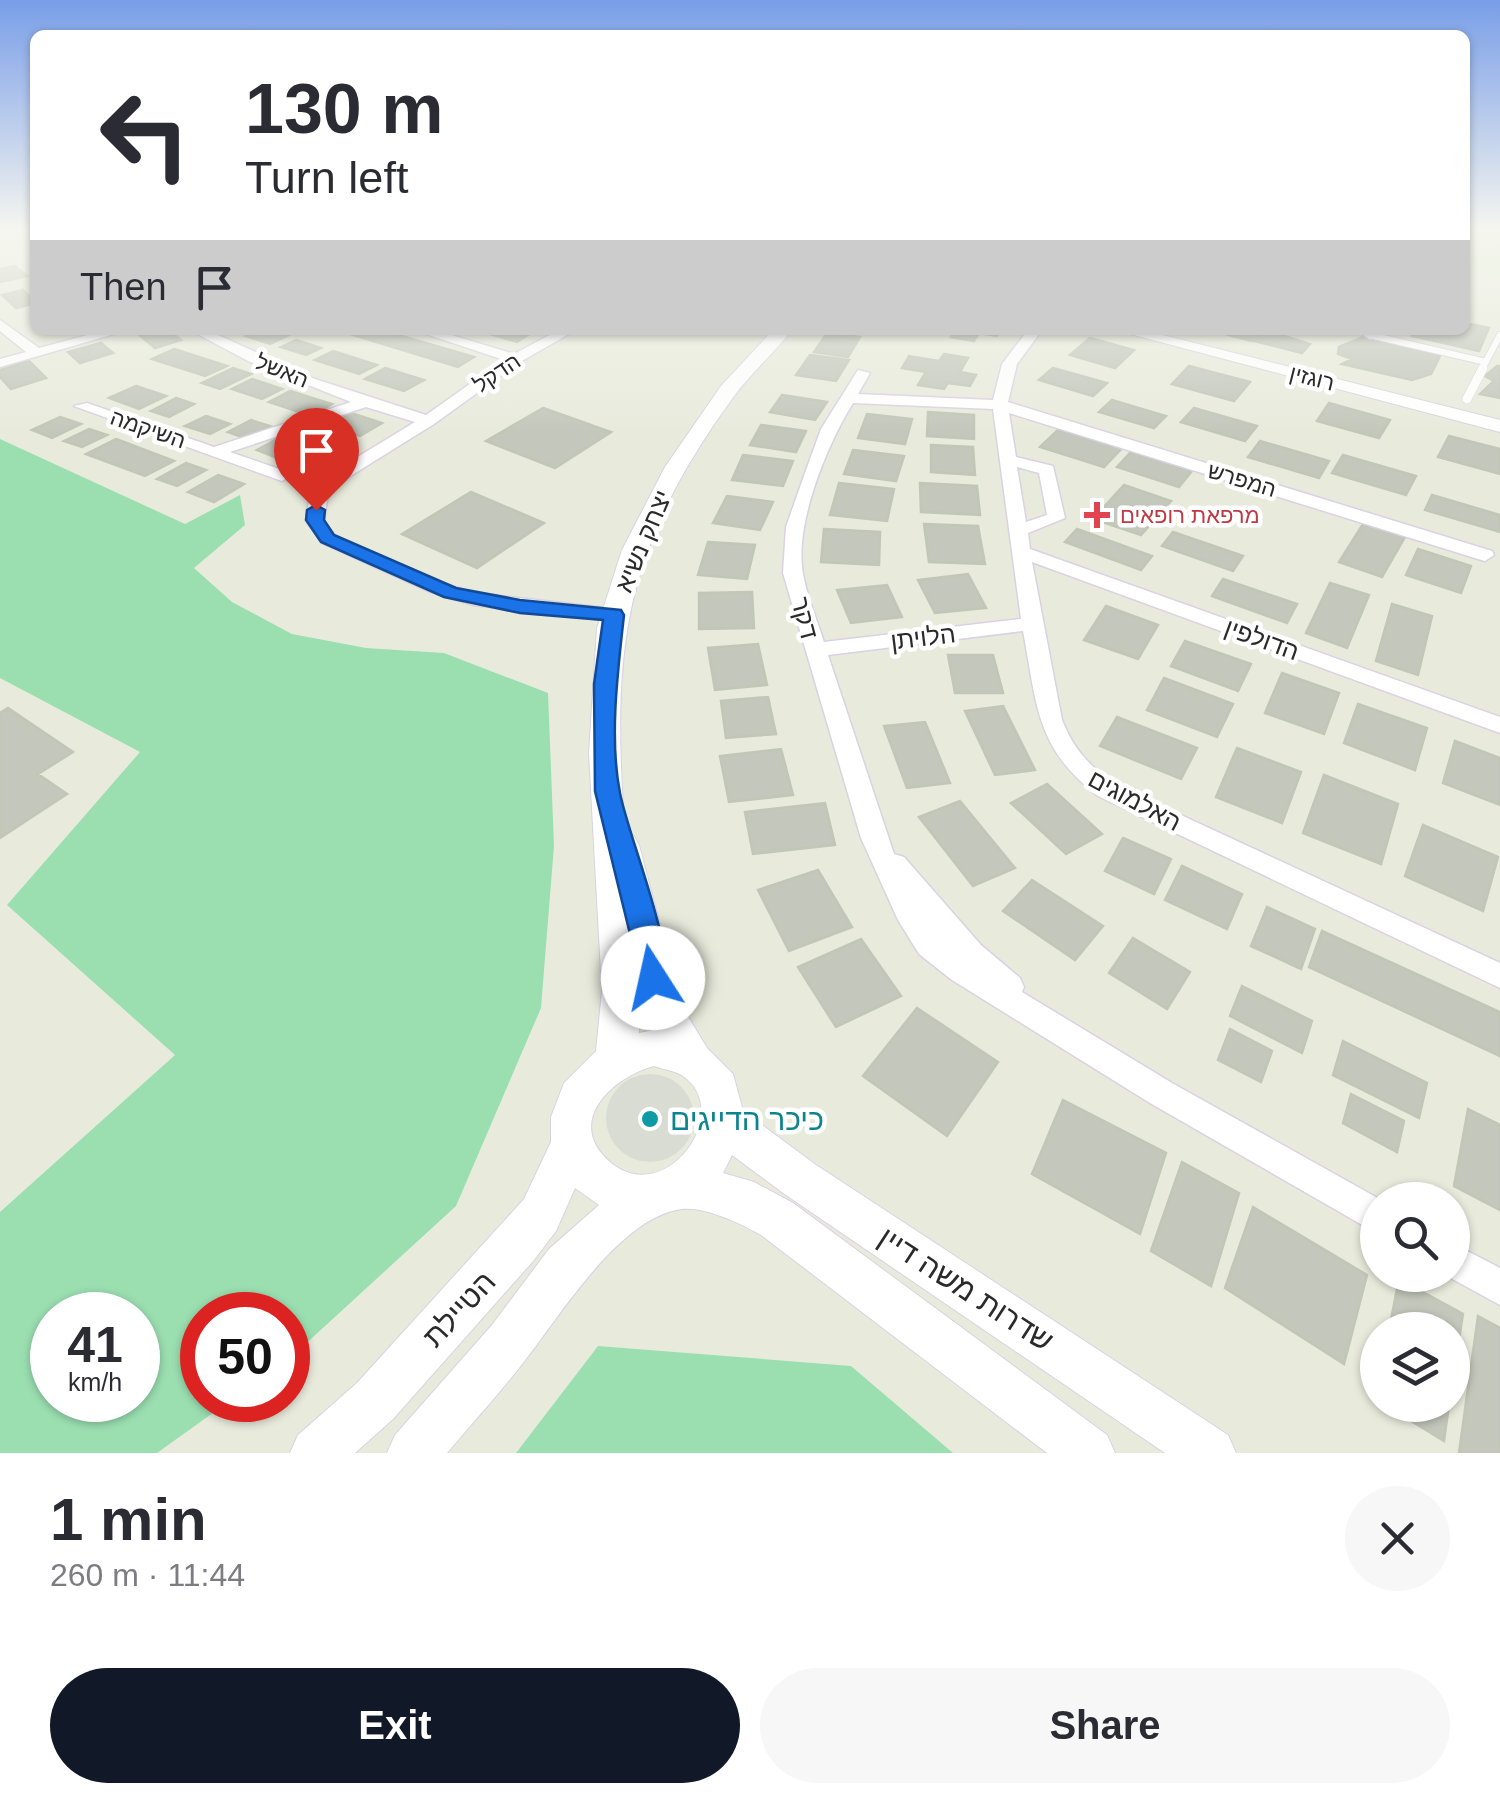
<!DOCTYPE html>
<meta charset="utf-8">
<style>
:root{--surface:#fff;--page:#f7f7f7;--text:#2b2b33;--muted:#7c7c81;--accent:#111827}
body{margin:0;font-family:Helvetica,Heebo,sans-serif;background:var(--page);color:var(--text);height:100vh;display:flex;flex-direction:column;font-size:38px;white-space:nowrap}
*{box-sizing:border-box;margin:0}
p{font-size:32px;color:var(--muted)}
.icon{flex:none;width:55px;height:55px;fill:none;stroke:currentColor;stroke-width:2;stroke-linecap:round;stroke-linejoin:round}
.map{position:relative;height:1453px;overflow:hidden}
.sheet{display:flex;flex-direction:column;background:var(--surface);flex:1}
.sheet>*{flex:none}
.banner{position:absolute;left:30px;top:30px;width:1440px;height:305px;border-radius:15px;box-shadow:0 2px 8px #0004;background:#fff;color:var(--text);overflow:hidden}
.tools{position:absolute;left:1360px;top:1182px;display:grid;gap:20px}
.tools a{display:grid;place-items:center;width:110px;height:110px;border-radius:50%;background:var(--surface);box-shadow:0 2px 8px #0004;font-size:50px}
.speed{position:absolute;left:30px;top:1292px;display:flex;gap:20px;font-size:50px;font-weight:700;text-align:center}
.speed>*{display:grid;place-content:center;width:130px;height:130px;border-radius:50%;background:var(--surface);box-shadow:0 2px 8px #0004;line-height:1}
.speed small{font-size:25px;font-weight:400}
.speed .limit{border:15px solid #d22;background:#fff;color:#111}
.pin{position:absolute;display:grid;place-items:center;width:85px;height:85px;color:#fff;margin:-102px -42px;border-radius:50% 50% 50% 0;rotate:-45deg;box-shadow:0 0 10px #0007}
.pin .icon{rotate:45deg}
.me{position:absolute;width:110px;margin:-55px;rotate:350deg;stroke-linejoin:round;filter:drop-shadow(0 0 8px #0008)}
.turn{display:flex;align-items:center;gap:35px;height:210px;padding:0 50px;font-size:45px}
.turn .icon{width:130px;height:130px;stroke-width:2.5}
.turn b{display:block;font-size:70px;line-height:85px}
.then{display:flex;align-items:center;height:95px;padding:0 50px;background:#0003;gap:20px;font-size:38px}
.round{display:grid;place-items:center;flex:none;width:105px;height:105px;border-radius:52px;background:var(--page)}
.overview{display:flex;align-items:center;justify-content:space-between;height:170px;padding:0 50px}
h1{font-size:60px;font-weight:700;line-height:75px}
.action{display:flex;gap:20px;margin-top:auto;padding:20px 50px}
.action a{flex:1;height:115px;border-radius:60px;background:var(--accent);color:#fff;font-size:40px;font-weight:700;line-height:115px;text-align:center}
.action a+a{background:var(--page);color:var(--text)}
.map>svg:first-child{display:block}
</style>
<div class="map">
<svg width="1500" height="1453" viewBox="0 0 1500 1453">
<rect width="100%" height="100%" fill="#e8ebdc"/>
<path fill="#e1eccc" d="M1465,230H1500V278L1465,271Z"/>
<path fill="#9bdfb1" fill-rule="evenodd" d="M0,439L185,524L240,495L245,525L194,568L232,602L292,634L366,648L444,653L548,693L554,846L541,1008L456,1206L288,1360V1315H202V1400H231L157,1453H0V1212L175,1055L7,905L140,752L0,678ZM138,1315V1400H52V1315Z
M598,1346L851,1366L953,1453H516Z"/>
<path fill="#d9dcd3" d="M606 1118a44 44 0 1 1 88 0a44 44 0 1 1-88 0Z"/>
<path fill="#c3c7bc" stroke="#c1c6b6" stroke-width="2.5" d="M15,266L27,276L0,282V269Z
M23,290L35,303L16,308L2,295Z
M1465,323L1489,328L1479,351L1412,336L1416,330H1465Z
M148,330H168L181,340L155,348L137,333Z
M259,330H272L289,335L270,344L246,336Z
M359,330H381L474,357L458,367L350,334Z
M493,330H510L528,335L517,342L487,333Z
M955,330H995L1000,331L997,336L979,333L974,341L951,337Z
M1210,330H1266L1310,344L1302,353Z
M1210,330H1262L1252,341Z
M827,333L860,337L848,357L814,352Z
M1365,336L1441,354L1431,374L1412,380L1342,364L1352,359L1338,354L1339,347Z
M1090,338L1134,350L1115,368L1070,355Z
M296,340L321,348L306,355L281,347Z
M101,343L113,353L80,363L68,352Z
M174,349L227,366L205,376L152,359Z
M333,351L377,365L359,374L315,360Z
M944,354L968,358L960,372L976,375L970,386L948,383L944,389L918,385L926,372L902,368L909,356L939,361Z
M810,355L849,360L836,381L796,375Z
M29,361L46,378L11,389L0,377V370Z
M1189,366L1250,382L1234,401L1172,384Z
M1497,366H1500V398L1480,394L1494,381L1485,376Z
M233,368L251,374L220,389L202,383Z
M385,368L424,380L404,391L365,379Z
M1053,368L1107,383L1093,396L1039,380Z
M252,379L282,389L262,399L232,389Z
M136,386L166,396L139,409L109,398Z
M290,391L332,404L311,416L269,402Z
M782,395L827,402L815,420L770,412Z
M176,398L194,404L169,417L151,411Z
M1112,400L1166,416L1154,428L1099,412Z
M1329,403L1390,420L1379,438L1317,421Z
M543,408L611,432L555,468L486,441Z
M1194,408L1257,426L1245,441L1181,422Z
M928,412L974,415V439L927,436Z
M351,413L382,423L360,436L329,426Z
M867,414L912,419L905,444L858,438Z
M206,416L230,424L210,434L185,426Z
M60,417L81,424L52,438L32,430Z
M251,420L270,426L247,439L228,432Z
M761,425L806,431L796,452L750,445Z
M89,429L107,435L82,447L64,441Z
M1059,429L1122,448L1104,467L1040,447Z
M282,436L301,442L275,457L257,450Z
M1449,436L1500,449V474L1438,457Z
M116,439L174,461L145,476L86,454Z
M1260,441L1329,461L1319,478L1248,457Z
M309,445L335,454L311,469L284,460Z
M931,445L973,447L975,475L931,472Z
M853,450L904,456L896,481L844,474Z
M1131,452L1192,471L1179,487L1117,467Z
M743,455L793,461L783,486L732,480Z
M1343,455L1416,476L1406,495L1332,473Z
M186,463L206,470L177,486L157,479Z
M218,475L244,484L214,502L188,492Z
M839,483L894,489L887,521L830,515Z
M920,483L977,486L980,515L921,512Z
M1124,485L1171,501L1141,535L1093,519Z
M471,492L544,523L477,568L402,534Z
M1432,495L1500,515V532L1425,510Z
M727,496L773,502L760,530L713,523Z
M924,524L978,526L985,564L929,562Z
M1363,524L1405,537L1382,577L1339,562Z
M824,529L880,532L879,565L821,562Z
M1077,529L1152,556L1141,570L1065,542Z
M1173,532L1243,556L1233,571L1162,546Z
M708,542L755,545L747,579L698,575Z
M1418,549L1471,566L1461,593L1406,575Z
M968,574L986,608L935,613L918,580Z
M1223,579L1297,604L1287,623L1212,596Z
M1330,583L1369,595L1347,648L1306,633Z
M887,585L902,617L851,623L837,590Z
M752,592L754,628L699,629V593Z
M1392,604L1432,616L1418,675L1376,661Z
M1106,606L1158,625L1138,659L1084,640Z
M1185,641L1251,664L1238,691L1171,666Z
M758,644L767,685L715,690L708,648Z
M948,655H993L1003,693H955Z
M1282,673L1339,693L1324,734L1265,713Z
M1164,678L1233,704L1217,737L1147,710Z
M768,697L776,734L726,738L721,701Z
M1358,704L1427,728L1415,770L1344,743Z
M1003,706L1035,770L995,775L965,711Z
M8,708L73,752L38,774L67,794L0,838V713Z
M1117,717L1197,748L1181,779L1100,746Z
M925,722L950,783L907,788L884,726Z
M1455,741L1500,758V805L1443,783Z
M1237,748L1301,772L1282,823L1216,797Z
M781,749L793,795L729,802L720,756Z
M1324,775L1398,804L1381,864L1303,833Z
M1047,784L1102,834L1066,854L1011,803Z
M960,801L1015,868L973,886L919,817Z
M825,803L835,845L753,854L745,812Z
M1423,825L1498,857L1483,911L1405,876Z
M1123,838L1171,859L1154,894L1105,871Z
M1182,866L1242,894L1227,929L1165,900Z
M818,870L852,927L789,951L758,890Z
M1032,880L1103,926L1075,960L1003,911Z
M1267,907L1315,929L1301,969L1251,946Z
M1322,931L1500,1012V1056L1309,967Z
M1133,938L1190,972L1167,1009L1109,973Z
M861,939L901,996L836,1027L798,967Z
M1242,986L1312,1021L1302,1053L1230,1016Z
M917,1008L998,1062L947,1136L863,1076Z
M1230,1029L1272,1051L1261,1082L1218,1060Z
M1343,1041L1427,1083L1419,1118L1333,1075Z
M1351,1094L1404,1121L1397,1152L1343,1123Z
M1063,1100L1166,1153L1140,1234L1032,1174Z
M1468,1109L1500,1125V1210L1454,1186Z
M1182,1162L1239,1193L1211,1286L1151,1251Z
M1253,1207L1367,1275L1344,1364L1225,1288Z
M1399,1279L1463,1314L1452,1384V1330H1389Z
M1478,1316L1500,1328V1453H1459Z
M1385,1405H1449L1444,1441Z"/>
<g fill="none" stroke-linecap="round" stroke-linejoin="round">
<g stroke="#d9d2e2" stroke-width="8">
<path id="service-far1" d="M1370,335L1486,362
M1481,371L1500,335"/>
</g>
<g stroke="#d9d2e2" stroke-width="10">
<path id="service" d="M1467,399L1483,368"/>
</g>
<g stroke="#d9d2e2" stroke-width="3">
<path id="minor" d="M0,320L39,348L106,330H128L0,367V359L26,352L0,331Z
M190,330H207L315,379L426,415L504,360L414,330H435L514,354L559,330H576L520,362L434,424L336,485L327,500L324,521L334,535L442,583L475,593L614,609L624,615L614,621L473,605L428,591L322,543L306,521L309,500L323,478L415,422L366,407L230,452L288,472L290,476L282,481L74,406L87,403L214,447L351,402L248,361Z
M1028,330H1042L1017,364L1008,402L1492,551L1494,555L1485,561L1478,559L1009,413L1016,457L1053,466L1065,518L1028,533L1030,549L1500,717V733L1032,562L1062,720C1074,750 1089,765 1114,784L1500,963V988L1098,796C1035,748 1037,704 1023,631L828,655L894,854L904,857L981,945L1020,978L1024,987L1022,992L1172,1083L1381,1200H1378V1234L1150,1103L952,980L919,954L898,920L861,838L783,573L786,527L805,473L821,429L858,370L870,373L858,394L993,400L1002,364ZM853,403L993,409L1021,619L824,642C817,620 807,597 803,574C794,524 827,445 853,403ZM1017,467L1039,473L1047,515L1026,522Z
M1366,330H1380L1370,339L1363,335Z
M1452,1243L1500,1268V1305L1445,1275H1452Z"/>
</g>
<g stroke="#d9d2e2" stroke-width="2">
<path id="tertiary" d="M1115,330H1143L1500,420V432Z"/>
</g>
<g stroke="#d9d2e2" stroke-width="2">
<path id="secondary" d="M773,330H792C773,354 750,374 732,399C622,550 611,652 625,833L634,836L639,845L681,1005L707,1048L733,1074L743,1111L816,1165L1228,1435L1236,1453H1165L786,1195L732,1155L723,1173L754,1182L793,1203L1107,1435L1115,1453H1047L761,1235C742,1224 705,1206 682,1209C620,1217 562,1313 526,1359C501,1392 473,1422 447,1453H387L395,1435L492,1325L549,1249L599,1205L575,1188L556,1231L534,1260L393,1419L355,1453H290L298,1435L357,1383L524,1199L551,1142V1117L564,1083L596,1051L602,991L589,753L597,628L622,550L665,467L721,386ZM640,996L654,1030L639,1033ZM654,1066C663,1069 676,1071 683,1076C738,1114 658,1219 602,1154C569,1115 618,1075 654,1066Z"/>
</g>
<use href="#service-far1" stroke="#fff" stroke-width="6"/>
<use href="#service" stroke="#fff" stroke-width="9"/>
<use href="#minor" fill="#fff" fill-rule="evenodd"/>
<use href="#tertiary" fill="#fff" fill-rule="evenodd"/>
<use href="#secondary" fill="#fff" fill-rule="evenodd"/>
</g>
<linearGradient id="sky" x2="0" y2="1"><stop stop-color="#799ee8"/><stop offset="0.53" stop-color="#f5f6ef"/><stop offset="1" stop-color="#f5f6ef" stop-opacity="0"/></linearGradient>
<rect width="1500" height="433" fill="url(#sky)"/>
<path fill="#1a73e8" stroke="#114b97" stroke-width="2.5" d="M316,505L325,510L324,520L334,535L456,588L520,600L621,610L624,615C618,670 609,738 620,793C627,833 678,955 663,987L653,991L643,987L595,791L594,684L603,620L520,613L444,597L321,542L306,520L307,510Z"/>
<path fill="#e0444e" stroke="#fff" stroke-width="4" d="M1092 500h10v10h10v10h-10v10h-10v-10h-10v-10h10z"/>
<circle fill="#0f9aa8" stroke="#fff" stroke-width="4" cx="650" cy="1119" r="10"/>
<g text-anchor="middle" dominant-baseline="central" stroke-width="9" stroke-linejoin="round" paint-order="stroke">
<g font-size="22" fill="#2a2a2a" stroke="#fff">
<text transform="translate(282 371) rotate(22)">האשל</text>
<text transform="translate(497 373) rotate(-34)">הדקל</text>
<text transform="translate(1312 378) rotate(14)">רוגזין</text>
<text transform="translate(148 429) rotate(19)">השיקמה</text>
<text transform="translate(1242 480) rotate(17)">המפרש</text>
</g>
<g font-size="22" fill="#be3a42" stroke="#fff" text-anchor="start">
<text x="1120" y="515">מרפאת רופאים</text>
</g>
<g font-size="25" fill="#2a2a2a" stroke="#fff">
<text transform="translate(643 541) rotate(-67)">יצחק נשיא</text>
<text transform="translate(805 618) rotate(75)">דקר</text>
<text transform="translate(923 637) rotate(-7)">הלויתן</text>
<text transform="translate(1262 639) rotate(20)">הדולפין</text>
<text transform="translate(1135 800) rotate(28)">האלמוגים</text>
</g>
<g font-size="30" fill="#0d838f" stroke="#fff" text-anchor="start">
<text x="670" y="1119">כיכר הדייגים</text>
</g>
<g font-size="30" fill="#2a2a2a" stroke="#fff">
<text transform="translate(966 1289) rotate(33)">שדרות משה דיין</text>
<text transform="translate(459 1309) rotate(-47)">הטיילת</text>
</g>
</g>
</svg>
<div class="tools">
<a><svg class="icon" aria-label="search" viewBox="0 0 24 24"><circle cx="10" cy="10" r="6"/><path d="M15 15l6 6"/></svg></a>
<a><svg class="icon" aria-label="layers" viewBox="0 0 24 24"><path d="M12 4l9 5-9 5-9-5zM3 14l9 5 9-5"/></svg></a>
</div>
<div class="speed"><div>41<small>km/h</small></div><div class="limit">50</div></div>
<div class="pin" style="left:316px;top:510px;background:#d93025"><svg class="icon" aria-label="arrive" viewBox="0 0 24 24"><path d="M6 21V4h12l-3 4 3 4H6"/></svg></div>
<svg class="me" style="left:653px;top:978px" viewBox="-20 -20 40 40"><circle r="19" fill="#fff"/><path d="M0-13L10 11 0 6-10 11z" fill="#1a73e8"/></svg>
<div class="banner">
<div class="turn"><svg class="icon" aria-label="left" viewBox="0 0 24 24"><path d="M17 20v-9H6M10 6l-5 5 5 5"/></svg><div><b>130 m</b>Turn left</div></div>
<div class="then">Then<svg class="icon" aria-label="arrive" viewBox="0 0 24 24"><path d="M6 21V4h12l-3 4 3 4H6"/></svg></div>
</div>
</div>
<section class="sheet">
<div class="overview"><div><h1>1 min</h1><p>260 m · 11:44</p></div><a class="round"><svg class="icon" aria-label="close" viewBox="0 0 24 24"><path d="M6 6l12 12M18 6L6 18"/></svg></a></div>
<div class="action"><a>Exit</a><a>Share</a></div>
</section>
